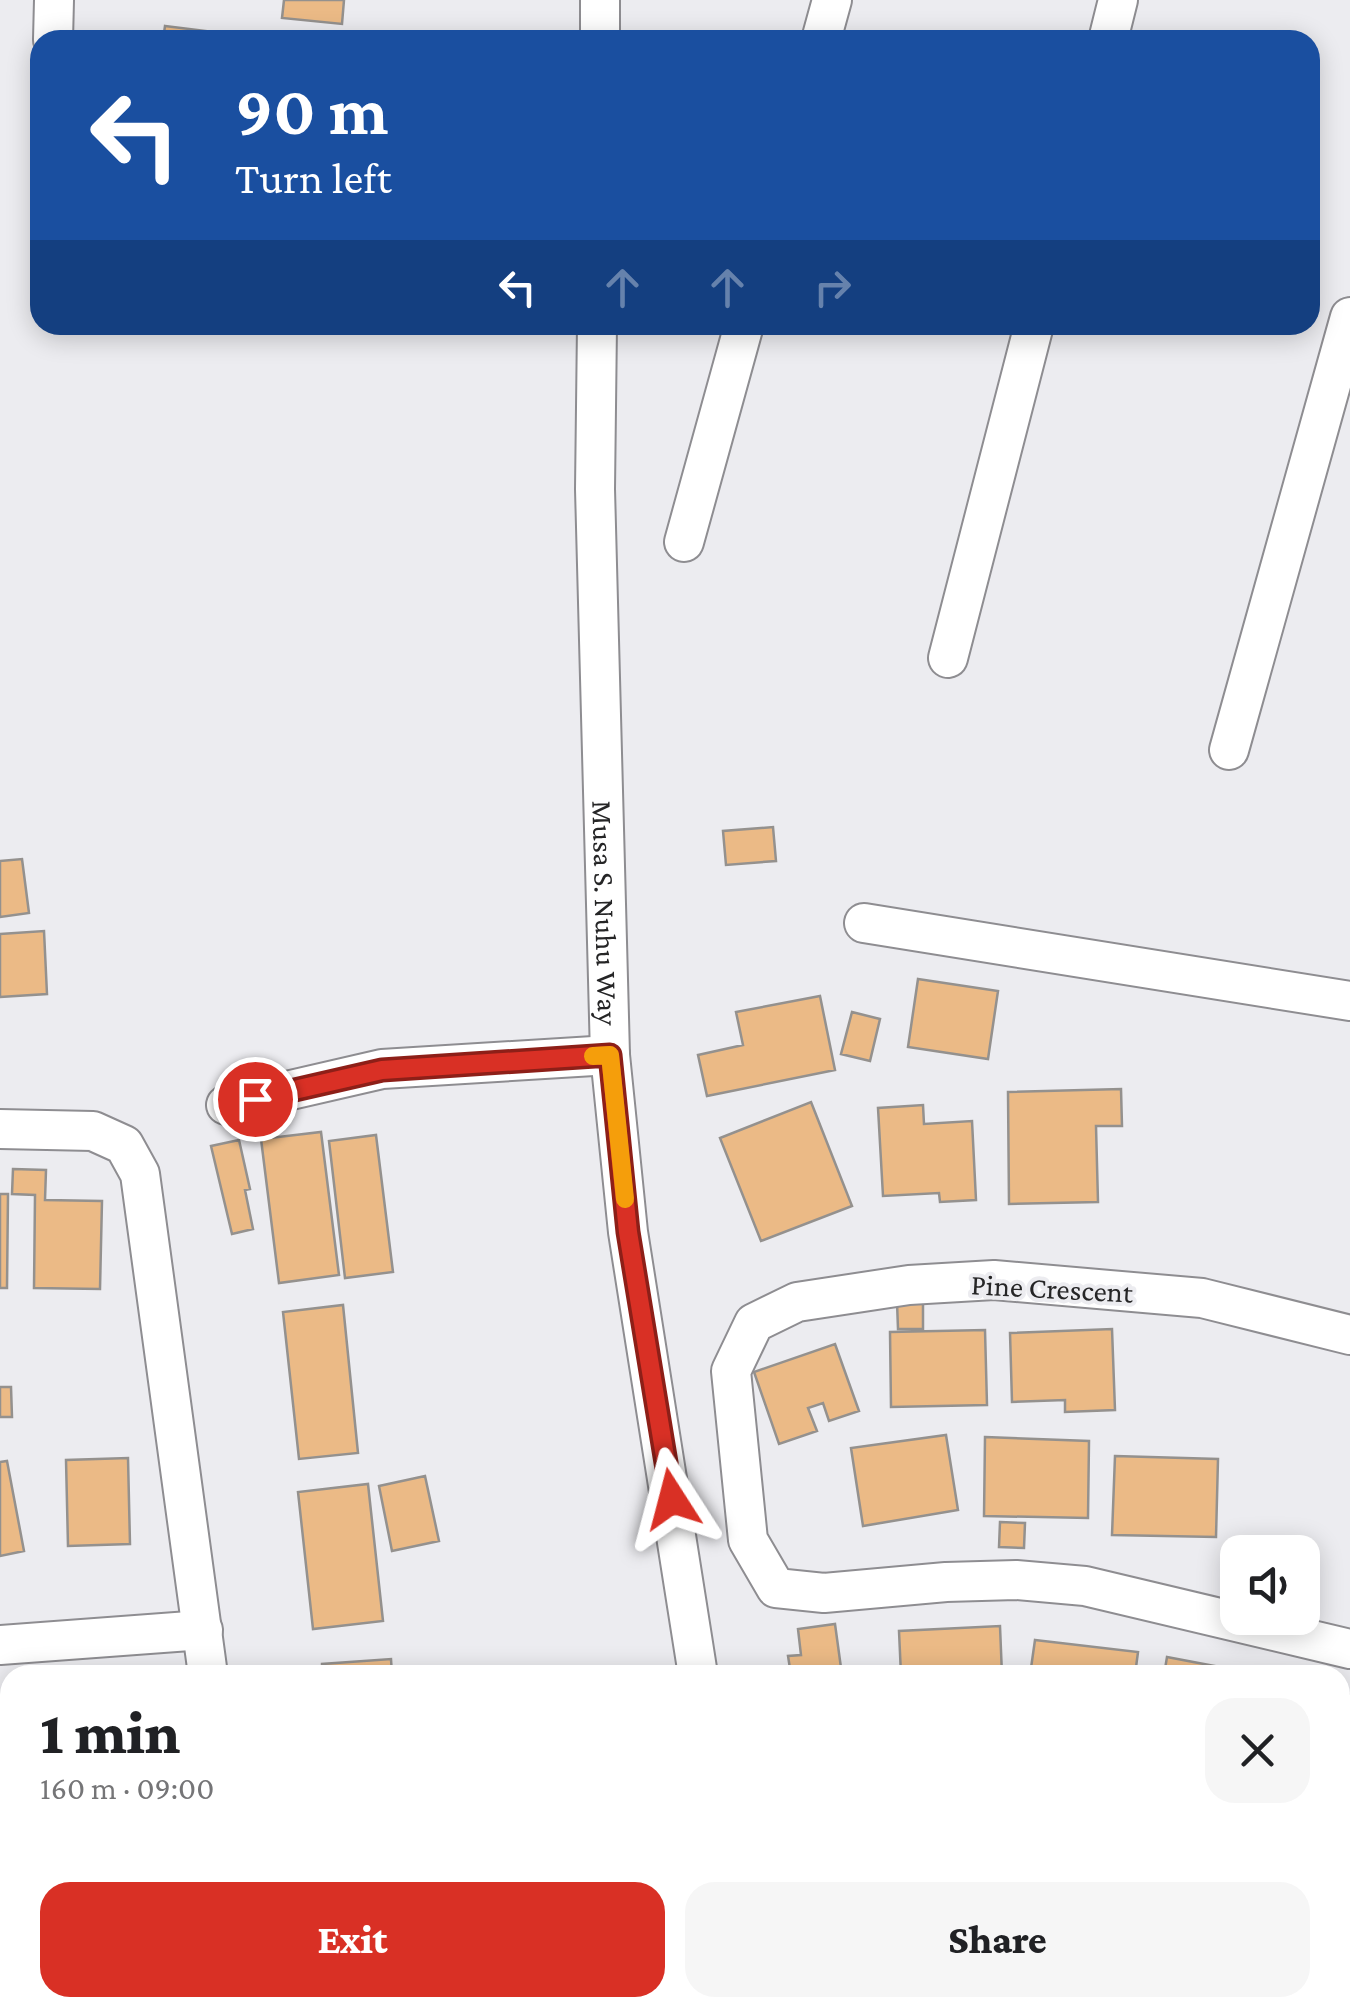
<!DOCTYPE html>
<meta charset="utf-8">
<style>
:root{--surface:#fff;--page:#f6f6f6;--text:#202124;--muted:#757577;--accent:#d93025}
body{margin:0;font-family:"Crimson Pro",serif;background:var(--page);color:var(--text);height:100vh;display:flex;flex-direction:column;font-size:38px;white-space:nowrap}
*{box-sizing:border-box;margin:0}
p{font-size:32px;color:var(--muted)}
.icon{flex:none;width:55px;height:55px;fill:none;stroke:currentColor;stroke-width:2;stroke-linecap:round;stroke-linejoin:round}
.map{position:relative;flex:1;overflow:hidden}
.panel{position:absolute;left:0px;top:1665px;width:1350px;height:352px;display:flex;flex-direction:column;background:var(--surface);border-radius:30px 30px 0 0;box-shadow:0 5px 25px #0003}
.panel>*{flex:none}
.guide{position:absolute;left:30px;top:30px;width:1290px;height:305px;border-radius:30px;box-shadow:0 5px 25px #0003;background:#1a4fa0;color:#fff;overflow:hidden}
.fabs{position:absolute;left:1220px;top:1535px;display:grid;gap:20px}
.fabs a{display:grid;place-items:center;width:100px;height:100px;border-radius:20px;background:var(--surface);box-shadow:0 5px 25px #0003;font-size:50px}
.pin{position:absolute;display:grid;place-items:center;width:85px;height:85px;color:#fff;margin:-42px;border:5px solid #fff;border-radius:50%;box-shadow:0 2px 10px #0007}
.me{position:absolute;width:110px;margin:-55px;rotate:351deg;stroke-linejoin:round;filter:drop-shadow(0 0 8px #0008)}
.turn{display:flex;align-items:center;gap:35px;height:210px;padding:0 40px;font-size:45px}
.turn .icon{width:130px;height:130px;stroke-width:2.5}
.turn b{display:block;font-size:70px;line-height:85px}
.lanes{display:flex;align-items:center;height:95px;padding:0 40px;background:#0003;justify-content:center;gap:50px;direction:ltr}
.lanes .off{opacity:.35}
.round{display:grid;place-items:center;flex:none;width:105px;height:105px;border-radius:30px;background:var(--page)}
.overview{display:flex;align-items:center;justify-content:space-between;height:170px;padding:0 40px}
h1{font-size:60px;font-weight:800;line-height:75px}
.action{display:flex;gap:20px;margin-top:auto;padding:20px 40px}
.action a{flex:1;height:115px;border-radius:30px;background:var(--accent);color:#fff;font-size:40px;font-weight:800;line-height:115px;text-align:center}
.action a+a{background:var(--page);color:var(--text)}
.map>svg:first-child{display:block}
</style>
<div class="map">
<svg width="1350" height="2016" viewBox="0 0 1350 2016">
<rect width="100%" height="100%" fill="#ececf0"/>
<path fill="#ebba86" stroke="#94918e" stroke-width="2.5" d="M284,0H344L342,24L282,18Z
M165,26L238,35L237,40H163Z
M773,827L776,861L726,865L723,831Z
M22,859L29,913L0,917V861Z
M44,931L47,994L0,997V934Z
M918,979L998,991L988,1059L908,1047Z
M820,996L835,1070L707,1096L698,1055L743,1045L736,1012Z
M852,1012L880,1019L870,1061L841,1054Z
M1121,1089L1122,1126H1096L1098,1202L1009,1204L1008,1092Z
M811,1102L852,1206L761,1241L720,1138Z
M923,1105L924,1124L972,1121L976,1200L940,1202L939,1193L883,1196L878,1108Z
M321,1132L339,1275L279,1283L261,1139Z
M376,1135L393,1272L345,1278L329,1141Z
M239,1140L250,1189L245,1190L253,1229L232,1234L211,1146Z
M13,1169L46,1170L45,1200L102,1201L100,1289L34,1288L35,1195L12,1194Z
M0,1194H8L7,1288H0Z
M897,1302H923V1329H898Z
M343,1305L358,1453L299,1459L283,1312Z
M1112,1329L1115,1410L1065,1412V1400L1012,1402L1010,1333Z
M985,1330L987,1405L891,1407L890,1332Z
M835,1344L859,1411L829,1421L823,1403L808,1408L817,1431L779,1444L754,1372Z
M0,1387H11L12,1417H0Z
M946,1435L958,1510L863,1526L851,1448Z
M985,1437L1089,1441L1088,1518L984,1516Z
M1115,1456L1218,1459L1216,1537L1112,1535Z
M128,1458L130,1544L68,1546L66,1460Z
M7,1461L24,1551L0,1556V1462Z
M425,1476L439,1541L392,1551L379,1486Z
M368,1484L383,1621L313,1629L298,1492Z
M1000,1522L1025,1523L1024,1548L999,1547Z
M835,1624L842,1675H791L788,1656L801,1655L798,1629Z
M1000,1626L1002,1675H901L899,1631Z
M1035,1640L1138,1652L1135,1675H1030Z
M1167,1657L1262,1675H1164Z
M391,1659L392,1675H322V1664Z
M1340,1694L1350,1695V1786L1340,1785Z
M0,1784H6L10,1819V1855L0,1856Z
M1340,1817L1350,1818V1892L1340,1891Z
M10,1979V2008H70V2016H7L5,1980Z
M83,2008H166L167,2016H84Z
M360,2008H424L426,2016H362Z
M436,2008H473L474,2016H437Z
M942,2008H1016V2016H942Z
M1095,2008H1179L1178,2016H1094Z"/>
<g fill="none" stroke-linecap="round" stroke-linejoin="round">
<g stroke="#8e8d91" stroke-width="42">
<g id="minor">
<path d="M53,40L54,0"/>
<path d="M600,40V0"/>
<path d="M821,40L832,0"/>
<path d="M1108,40L1118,0"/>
<path id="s1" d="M597,325L595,489L610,1055L628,1232L698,1675"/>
<path d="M684,542L744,325"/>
<path d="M948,658L1034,325"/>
<path d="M1229,750L1350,317"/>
<path d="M864,923L1350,1001"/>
<path d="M226,1105L382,1069L610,1055"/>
<path d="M0,1129L93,1131L124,1145L140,1174L208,1675"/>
<path d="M1350,1335L1202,1298L994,1280L909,1285L797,1302L754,1323L731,1371L748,1540L776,1588L824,1593L946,1582L1016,1580L1085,1586L1350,1649"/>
<path d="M0,1645L203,1630"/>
<path d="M1340,1948L1350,1950"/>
<path d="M249,2008L250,2016"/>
<path d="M750,2008L752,2016"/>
</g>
</g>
<use href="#minor" stroke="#fff" stroke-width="38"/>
</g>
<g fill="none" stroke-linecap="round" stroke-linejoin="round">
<g stroke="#8d1f18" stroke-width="25">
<path id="route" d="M255,1099L382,1070L610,1055L628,1232L672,1499"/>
</g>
<use href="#route" stroke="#d93025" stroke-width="18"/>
<path stroke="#f59e0b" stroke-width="18" d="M593,1056L610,1055L625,1199"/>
</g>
<g text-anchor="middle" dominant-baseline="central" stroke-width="8" stroke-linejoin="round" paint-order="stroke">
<g font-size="30" fill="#252526" stroke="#ececf0">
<text stroke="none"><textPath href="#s1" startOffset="588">Musa S. Nuhu Way</textPath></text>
<text transform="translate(1052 1288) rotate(3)">Pine Crescent</text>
</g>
</g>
</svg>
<div class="fabs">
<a><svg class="icon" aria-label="sound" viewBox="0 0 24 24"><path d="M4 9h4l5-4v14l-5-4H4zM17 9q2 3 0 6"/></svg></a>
</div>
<div class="pin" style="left:255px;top:1099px;background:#d93025"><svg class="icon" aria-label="arrive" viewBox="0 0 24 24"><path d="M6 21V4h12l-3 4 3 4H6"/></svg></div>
<svg class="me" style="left:672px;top:1499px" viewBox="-20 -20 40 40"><path d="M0-17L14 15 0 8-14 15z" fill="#d93025" stroke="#fff" stroke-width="4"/></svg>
<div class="guide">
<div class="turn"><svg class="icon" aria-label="left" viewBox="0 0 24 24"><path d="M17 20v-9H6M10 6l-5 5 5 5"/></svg><div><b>90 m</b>Turn left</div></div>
<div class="lanes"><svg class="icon" aria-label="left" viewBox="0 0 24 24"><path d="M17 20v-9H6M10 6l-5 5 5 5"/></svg><svg class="icon off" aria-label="ahead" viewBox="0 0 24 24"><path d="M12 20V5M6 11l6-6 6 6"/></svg><svg class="icon off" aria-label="ahead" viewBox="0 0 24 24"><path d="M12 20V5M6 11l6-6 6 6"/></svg><svg class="icon off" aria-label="right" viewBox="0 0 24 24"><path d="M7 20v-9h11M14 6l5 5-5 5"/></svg></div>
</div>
<section class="panel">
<div class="overview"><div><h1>1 min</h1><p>160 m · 09:00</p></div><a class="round"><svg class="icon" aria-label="close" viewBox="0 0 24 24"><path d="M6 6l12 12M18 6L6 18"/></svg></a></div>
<div class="action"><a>Exit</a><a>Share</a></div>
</section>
</div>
